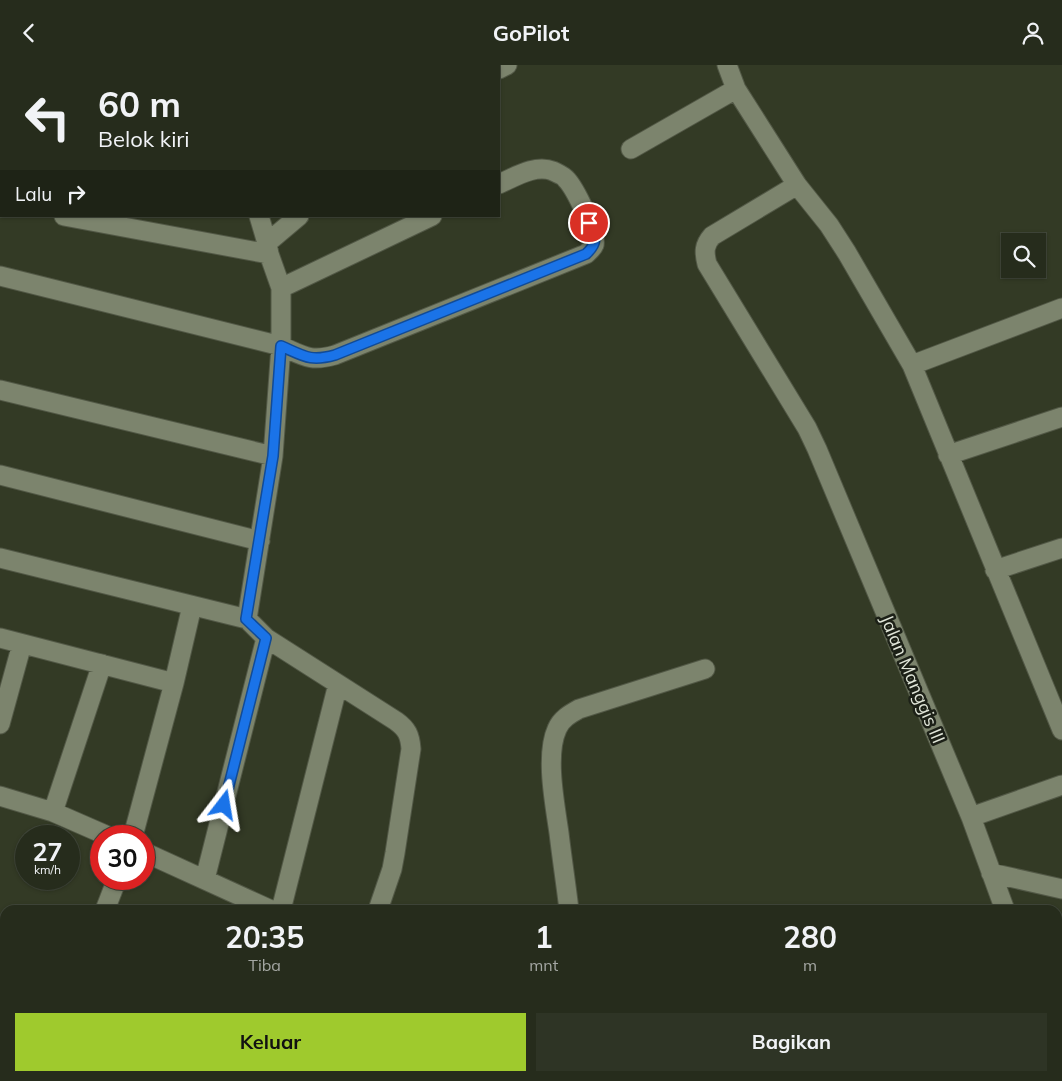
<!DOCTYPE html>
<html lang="id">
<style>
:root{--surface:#262c1c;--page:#2e3425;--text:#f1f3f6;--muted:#a4a7a3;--line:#42483b;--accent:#9fca2d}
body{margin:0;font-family:Mulish,sans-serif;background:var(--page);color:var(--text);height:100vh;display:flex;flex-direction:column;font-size:19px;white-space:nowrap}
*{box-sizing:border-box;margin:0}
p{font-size:16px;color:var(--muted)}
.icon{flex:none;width:28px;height:28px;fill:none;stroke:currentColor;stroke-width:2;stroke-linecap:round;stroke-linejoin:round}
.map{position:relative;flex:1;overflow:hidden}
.sheet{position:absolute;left:0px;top:840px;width:1062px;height:176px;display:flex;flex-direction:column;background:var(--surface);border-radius:15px 15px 0 0;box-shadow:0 1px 4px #0004,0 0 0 1px var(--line)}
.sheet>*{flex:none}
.banner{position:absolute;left:0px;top:0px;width:500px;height:152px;box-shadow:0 1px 4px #0004,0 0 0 1px var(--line);background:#262c1c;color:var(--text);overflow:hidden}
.tools{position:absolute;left:1001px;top:168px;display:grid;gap:10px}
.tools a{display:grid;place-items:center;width:45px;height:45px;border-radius:0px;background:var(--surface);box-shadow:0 1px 4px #0004,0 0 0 1px var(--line);font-size:25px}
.speed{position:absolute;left:15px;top:760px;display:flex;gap:10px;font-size:25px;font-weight:700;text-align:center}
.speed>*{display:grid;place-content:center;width:65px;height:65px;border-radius:50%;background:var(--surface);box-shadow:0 1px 4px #0004,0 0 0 1px var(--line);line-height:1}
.speed small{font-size:12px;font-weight:400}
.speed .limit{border:8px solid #d22;background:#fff;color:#111}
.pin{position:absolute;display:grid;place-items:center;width:42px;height:42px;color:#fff;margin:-21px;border:2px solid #fff;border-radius:50%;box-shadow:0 1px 5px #0007}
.me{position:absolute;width:55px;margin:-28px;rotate:14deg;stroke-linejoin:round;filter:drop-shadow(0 0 4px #0008)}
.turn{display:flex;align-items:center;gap:18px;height:105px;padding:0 15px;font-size:22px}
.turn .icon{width:65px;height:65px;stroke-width:2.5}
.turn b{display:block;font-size:35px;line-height:42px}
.then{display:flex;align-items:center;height:48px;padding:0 15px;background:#0003;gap:10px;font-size:19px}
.eta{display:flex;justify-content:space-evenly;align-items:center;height:85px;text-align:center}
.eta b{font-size:30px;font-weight:700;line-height:35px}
.action{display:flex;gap:10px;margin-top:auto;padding:10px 15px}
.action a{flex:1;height:58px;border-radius:0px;background:var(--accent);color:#111;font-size:20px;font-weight:700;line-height:58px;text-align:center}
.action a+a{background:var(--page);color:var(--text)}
header{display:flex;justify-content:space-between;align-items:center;height:65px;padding:0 15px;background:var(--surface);font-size:22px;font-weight:700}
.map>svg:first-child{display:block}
</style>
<header><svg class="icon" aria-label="back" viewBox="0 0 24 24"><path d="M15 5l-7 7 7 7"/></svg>GoPilot<svg class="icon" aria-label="person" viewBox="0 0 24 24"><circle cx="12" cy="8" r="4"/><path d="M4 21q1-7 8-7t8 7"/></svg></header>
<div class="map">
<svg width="1062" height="1016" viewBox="0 0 1062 1016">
<rect width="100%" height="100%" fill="#333a25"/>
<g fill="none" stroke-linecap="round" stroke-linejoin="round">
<g stroke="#525846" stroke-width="21">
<path id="minor" d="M114,0L119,1
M223,0V1
M727,0L736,24
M499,4L507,0
M0,54H1
M631,84L736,24L797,120L829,160L847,188L912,300L1062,665
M797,120L712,171C704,180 704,187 707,199L807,363L817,384L971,752L1005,845
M0,139L1,140
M64,151L269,189
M267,178L299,151
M0,211L281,281C304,291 310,297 335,290L586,189C589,186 593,183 594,180C598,170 575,123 566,114C564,111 557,108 553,106C535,99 515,112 499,119
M281,223L432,151
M912,300L1062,243
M0,325L273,391
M948,390L1062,352
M0,410L260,476
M0,493L247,554L266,573L396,656C407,664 410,670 411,684L395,788L392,804L378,845
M995,505L1062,483
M247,554L273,391L281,281V223L269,189L267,178L259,151
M0,573L174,618
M0,659L22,579
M0,731L53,747L108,771
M53,747L102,599
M971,752L1062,720
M133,771L174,618L192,541
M144,787L271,845
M991,808L1062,824
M205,814L266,573
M105,845L117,814
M281,845L338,619
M569,845C566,819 562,794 559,768C555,740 545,690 557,664C561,654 570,649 579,644L705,604
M1058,954L1062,957
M157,1011L167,1016
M403,1015L604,1013L660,1016
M39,1016L40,1011
M314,1016L315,1011
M761,1016L766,1011"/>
</g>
<use href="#minor" stroke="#7c846d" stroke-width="19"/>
</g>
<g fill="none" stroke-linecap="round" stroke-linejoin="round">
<g stroke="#114b97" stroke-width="12">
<path id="route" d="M224,740L266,573L246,554L273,391L281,281C304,291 310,297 335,290L586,189C599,177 595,172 589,158"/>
</g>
<use href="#route" stroke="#1a73e8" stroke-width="9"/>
</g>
<g text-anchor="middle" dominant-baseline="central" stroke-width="5" stroke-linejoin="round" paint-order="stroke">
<g font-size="18" fill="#e1e6d9" stroke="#1c2017">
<text transform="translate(913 614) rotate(67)">Jalan Manggis III</text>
</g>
</g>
</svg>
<div class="tools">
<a><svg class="icon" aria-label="search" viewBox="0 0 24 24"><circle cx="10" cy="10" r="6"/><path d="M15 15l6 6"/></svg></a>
</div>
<div class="speed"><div>27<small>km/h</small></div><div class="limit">30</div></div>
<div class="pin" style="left:589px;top:158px;background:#d93025"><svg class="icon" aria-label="arrive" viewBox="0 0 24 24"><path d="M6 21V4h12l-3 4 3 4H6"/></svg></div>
<svg class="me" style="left:224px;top:740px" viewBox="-20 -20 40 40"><path d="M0-17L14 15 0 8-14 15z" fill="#1a73e8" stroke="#fff" stroke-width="4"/></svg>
<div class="banner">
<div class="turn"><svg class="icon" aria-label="left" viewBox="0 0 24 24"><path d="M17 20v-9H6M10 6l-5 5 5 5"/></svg><div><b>60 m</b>Belok kiri</div></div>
<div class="then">Lalu<svg class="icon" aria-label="right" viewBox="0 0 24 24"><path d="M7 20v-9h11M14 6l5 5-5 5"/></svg></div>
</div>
<section class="sheet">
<div class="eta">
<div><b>20:35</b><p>Tiba</p></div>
<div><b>1</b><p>mnt</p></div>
<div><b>280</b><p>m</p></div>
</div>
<div class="action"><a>Keluar</a><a>Bagikan</a></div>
</section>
</div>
